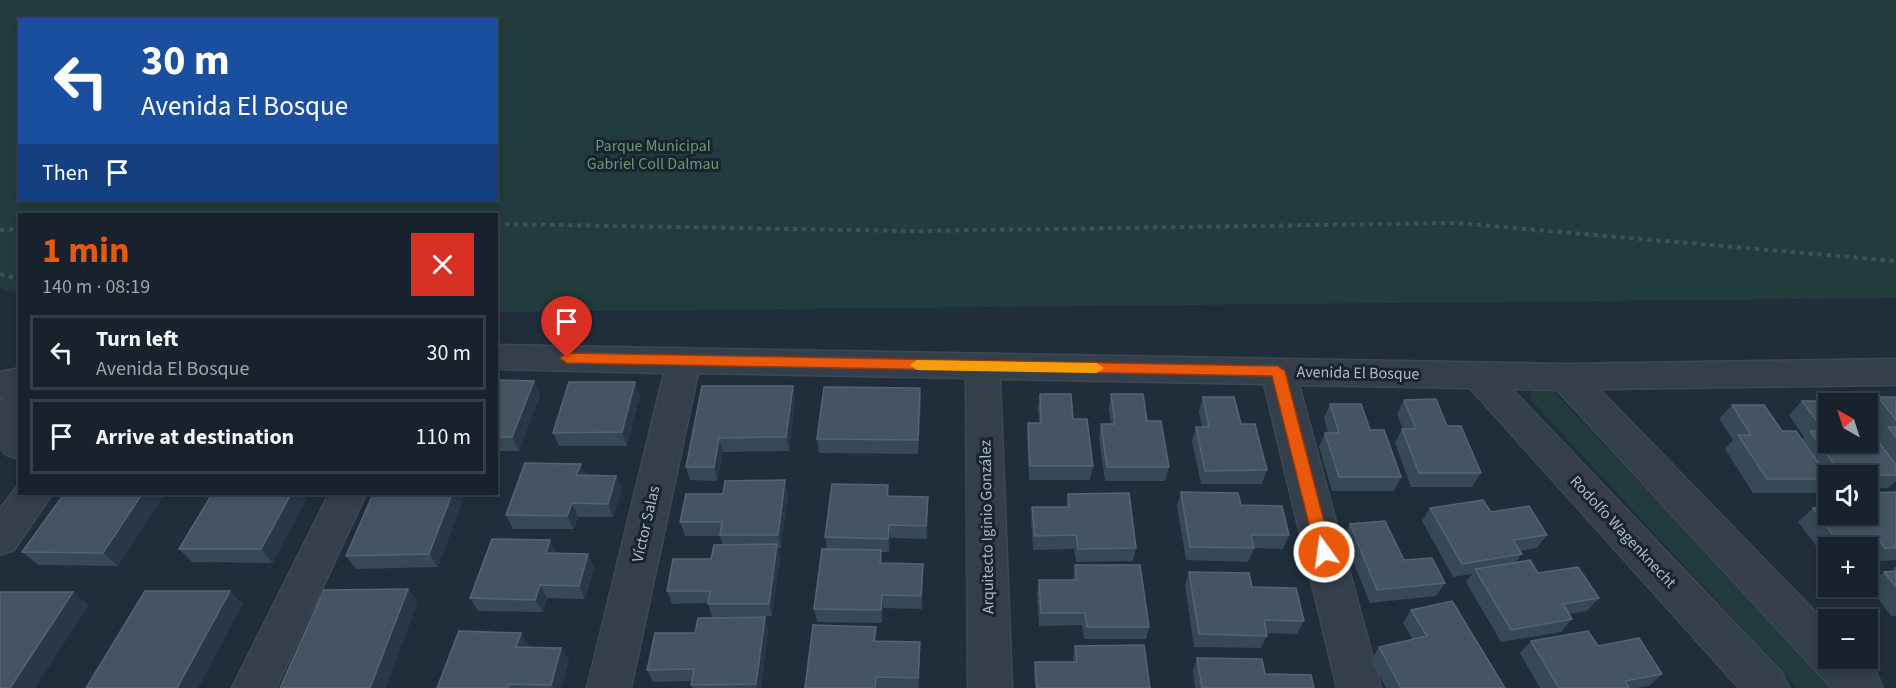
<!DOCTYPE html>
<meta charset="utf-8">
<style>
:root{--surface:#18222c;--page:#252f38;--text:#f1f3f6;--muted:#9fa4a9;--line:#363f48;--accent:#ea580c}
body{margin:0;font-family:"Source Sans 3",sans-serif;background:var(--page);color:var(--text);height:100vh;display:flex;flex-direction:column;font-size:22px;white-space:nowrap}
*{box-sizing:border-box;margin:0}
p{font-size:20px;color:var(--muted)}
.icon{flex:none;width:33px;height:33px;fill:none;stroke:currentColor;stroke-width:2;stroke-linecap:round;stroke-linejoin:round}
.map{position:relative;flex:1;overflow:hidden}
.sheet{position:absolute;left:18px;top:213px;width:480px;height:282px;display:flex;flex-direction:column;background:var(--surface);border-radius:0px;box-shadow:0 3px 9px #0003,0 0 0 2px var(--line)}
.sheet>*{flex:none}
.hud{position:absolute;left:18px;top:18px;width:480px;height:183px;border-radius:0px;box-shadow:0 3px 9px #0003,0 0 0 2px var(--line);background:#1a4fa0;color:#fff;overflow:hidden}
.needle{width:39px;rotate:321deg}
.tools{position:absolute;left:1818px;top:393px;display:grid;gap:12px}
.tools a{display:grid;place-items:center;width:60px;height:60px;border-radius:0px;background:var(--surface);box-shadow:0 3px 9px #0003,0 0 0 2px var(--line);font-size:30px}
.pin{position:absolute;display:grid;place-items:center;width:51px;height:51px;color:#fff;margin:-62px -26px;border-radius:50% 50% 50% 0;rotate:-45deg;box-shadow:0 0 6px #0007}
.pin .icon{rotate:45deg}
.me{position:absolute;width:66px;margin:-33px;rotate:346deg;stroke-linejoin:round;filter:drop-shadow(0 0 4px #0008)}
.turn{display:flex;align-items:center;gap:21px;height:126px;padding:0 24px;font-size:27px}
.turn .icon{width:78px;height:78px;stroke-width:2.5}
.turn b{display:block;font-size:42px;line-height:51px}
.then{display:flex;align-items:center;height:57px;padding:0 24px;background:#0003;gap:12px;font-size:22px}
.round{display:grid;place-items:center;flex:none;width:63px;height:63px;border-radius:0px;background:var(--page)}
.headline{display:flex;align-items:center;justify-content:space-between;height:102px;padding:0 24px}
h1{font-size:36px;font-weight:700;line-height:45px;color:var(--accent)}
ul{padding:0;list-style:none}
li{display:flex;align-items:center;gap:18px;height:75px;margin:0 12px 9px;padding:0 12px;border:3px solid var(--line);border-radius:0px}
li div{flex:1}
li b{display:block;font-size:22px}
li em{font-style:normal}
.map>svg:first-child{display:block}
</style>
<div class="map">
<svg width="1896" height="688" viewBox="0 0 1896 688">
<rect width="100%" height="100%" fill="#202d3b"/>
<path fill="#223b3c" fill-rule="evenodd" d="M0,0H1896V298L497,312L496,214H20L19,294L0,288ZM20,20H496V200H20Z
M1543,389L1554,392L1835,688H1797L1530,399L1532,391Z"/>
<g fill="none" stroke-linecap="round" stroke-linejoin="round">
<g stroke="#3d4854" stroke-width="3">
<path id="minor" d="M496,345L1566,364L1896,359V385L1599,389L1828,625V658H1862L1876,673L1883,688H1832L1557,390L1512,389L1782,673L1789,688H1739L1470,388L1299,385L1381,688H1337L1264,384L1000,379L1012,688H968L966,378L698,373L631,688H587L664,373L496,369Z
M20,368V459L7,455L0,448V401L8,396L0,398V372Z
M20,483V494H52L14,550L0,555V509Z
M329,494H366L276,688H232Z"/>
</g>
<path stroke="#3a5454" stroke-width="4" stroke-dasharray="4.5 4.5" stroke-linecap="butt" d="M496,224L914,231L1456,223L1896,261
M0,230L20,229
M0,274L20,279"/>
<use href="#minor" fill="#343f4b" fill-rule="evenodd"/>
</g>
<path fill="#374857" d="M496,380L534,381L540,395L519,451H496Z
M702,386H793L795,400L789,451L723,452L717,481L690,480L686,467Z
M920,388L921,402L918,454L819,453L817,439Z
M1040,394L1073,419L1093,466L1090,480H1029L1027,437L1028,423H1039L1038,408Z
M1111,394L1147,421L1169,467L1165,481H1105L1099,438L1101,424H1111L1109,408Z
M640,396L627,446H559L553,433Z
M1203,397L1241,424L1267,470L1262,484H1201L1192,441L1196,427H1202L1199,411Z
M1878,397H1896V481L1888,488L1868,489V476H1828V489H1827L1824,485L1815,493H1753L1725,449L1733,440L1719,419L1732,405L1782,431L1802,439L1804,437L1789,415L1802,401H1833L1828,442L1876,438L1881,434L1868,416V408Z
M1404,400L1447,426L1481,473L1472,487H1411L1395,443L1402,429H1403L1397,414Z
M1330,404L1370,430L1401,477L1394,491H1332L1319,447L1325,433H1328L1324,418Z
M586,475L616,476L622,490L613,517H578L574,529H513L506,515Z
M888,485L889,496L928,511L927,539L890,538L889,552H881L882,563L923,564L922,609L883,608L882,623L817,622L814,609L827,549L825,537Z
M1181,492L1241,505L1289,535L1283,549L1254,548L1248,562L1186,560L1177,506Z
M1896,492V560L1868,562V548H1828V551H1820L1798,522L1813,508H1824L1828,504V514Z
M64,494L118,566L38,565L22,552Z
M212,494L273,563L192,562L179,549Z
M465,494L438,567L356,569L346,556Z
M788,494L781,548H778L780,558L772,616L712,617L708,603L672,604L667,591L711,559L723,545L720,536H685L680,522Z
M1068,494L1136,548L1133,561L1076,562L1074,549L1033,550L1031,520L1032,507H1066Z
M1430,508L1547,535L1537,548L1520,551L1522,554L1515,563L1599,598L1587,611L1569,614L1572,619L1561,632L1501,642L1466,582L1472,574L1453,577L1422,521Z
M1350,524L1404,560L1445,583L1436,596L1370,603L1343,537Z
M557,554L594,567L585,599L547,598L543,612L478,611L470,598Z
M1075,565L1149,627L1146,639H1084L1082,625L1039,626L1037,593L1039,580H1073Z
M1896,566V616H1891L1868,585L1884,572L1895,571L1893,568Z
M1189,572L1252,587L1304,621L1297,634L1266,633L1267,636L1261,648L1194,647L1185,585Z
M1411,610L1505,688H1386L1371,660L1379,647L1413,640L1403,623Z
M765,617L768,630L761,688H693L691,685L692,681L653,682L647,670L695,633Z
M877,641L920,654L919,688H805Z
M1531,641L1662,674L1649,686L1637,688H1540L1520,653Z
M529,645L528,648L569,660L561,688H437Z
M1075,646L1150,688H1035L1034,674L1035,662H1073V658Z
M1197,658L1314,688H1195L1193,670Z"/>
<path fill="#283847" d="M534,381L540,395L519,451L512,437Z
M635,382L640,396L627,446L622,432Z
M793,386L795,400L789,451L786,437Z
M920,388L921,402L918,454V440Z
M719,438L723,452L717,481L714,467Z
M581,464L587,478L576,475Z
M616,476L622,490L613,517L608,504Z
M785,480L788,494L781,548L778,535Z
M142,494H165L118,566L103,553Z
M291,494H309L273,563L261,549Z
M452,494H465L438,567L429,554Z
M928,497V511L927,539L926,526Z
M572,503L578,517L574,529L567,516Z
M889,525L890,538L889,552L888,539Z
M550,540L557,553H546Z
M777,544L780,558L772,616L769,604Z
M588,554L594,567L585,599L579,586Z
M923,564V577L922,609L921,596Z
M540,585L547,598L543,612L535,600Z
M408,589L418,602L386,688H370Z
M230,591L243,604L198,688H177Z
M73,592L89,605L35,688H10Z
M882,595L883,608L882,623L881,610Z
M765,617L768,630L761,688H757L756,684Z
M876,627L877,639L876,653L874,641Z
M521,633L529,645L524,660L516,647Z
M920,642V654L919,688L918,678Z
M561,648L569,660L561,688H553L551,685Z"/>
<path fill="#445463" stroke="#546473" stroke-width="1.5" d="M496,380L534,381L512,437H496Z
M569,382H635L622,432L553,433Z
M702,386H793L786,437L719,438L714,467H686Z
M824,387L920,388L918,440L817,439Z
M1040,394H1071L1073,419H1087L1093,466H1030L1028,423H1041Z
M1111,394H1143L1147,421H1161L1169,467H1107L1101,424H1115Z
M1203,397H1234L1241,424H1255L1267,470L1205,471L1196,427H1209Z
M1878,397H1896V420Z
M1436,399L1447,426H1461L1481,473H1419L1402,429H1416L1404,400Z
M1802,401H1833L1835,404H1828V442H1868V428L1896,465V475H1842L1810,431H1824Z
M1330,404H1361L1370,430H1384L1401,477H1339L1325,433H1339Z
M1732,405H1764L1782,431H1796L1828,477V479H1767L1738,435H1751Z
M1888,427H1896V437Z
M525,463L581,464L576,475L616,476L608,504L572,503L567,516L506,515Z
M785,480L778,535H720L722,522H680L686,494H723L725,481Z
M832,484L888,485L887,496L928,497L926,526L889,525L888,539L825,537Z
M1181,492L1238,493L1241,505L1282,506L1289,535H1251L1254,548L1190,547Z
M1896,492V548H1885L1875,536L1835,538L1813,508L1828,507V514H1868V493Z
M1129,493L1136,548L1078,549L1076,535L1035,536L1032,507H1069L1068,494Z
M64,494H142L103,553L22,552Z
M212,494H291L261,549H179Z
M373,494H452L429,554L346,556Z
M1483,500L1491,512L1529,506L1547,535L1513,540L1522,554L1462,564L1430,508Z
M1385,521L1404,560L1432,558L1445,583L1377,590L1350,524Z
M492,539L550,540L546,553L588,554L579,586L540,585L535,600L470,598Z
M777,544L769,604H708L710,591H667L673,559H711L714,545Z
M822,549L881,550L880,563L923,564L921,596L882,595L881,610L814,609Z
M1530,560L1538,573L1578,567L1599,598L1563,604L1572,619L1511,630L1475,569Z
M1075,565H1140L1149,627H1087L1085,613H1041L1039,580H1077Z
M1896,571V587L1884,572Z
M1189,572L1249,573L1252,587L1296,588L1304,621L1264,620L1267,636L1199,634Z
M408,589L370,688H280L324,590Z
M145,591H230L177,688H86Z
M0,592H73L10,688H0Z
M1452,601L1505,688H1401L1379,647L1427,636L1411,610Z
M765,617L756,684L691,685L694,669L647,670L655,633H695L698,618Z
M813,625L876,627L874,641L920,642L918,678L876,677L875,688H805Z
M459,631L521,633L516,647L561,648L551,685L509,684L508,688H437Z
M1588,631L1598,646L1639,638L1662,674L1625,681L1629,688H1559L1531,641Z
M1144,645L1150,688H1037L1035,662H1077L1075,646Z
M1197,658L1262,659L1265,674L1311,675L1314,688H1202Z"/>
<path fill="#ea580c" stroke="#983908" stroke-width="1.5" d="M567,353L1278,366L1285,371L1332,552L1330,557H1318L1316,552L1272,376L567,363L560,358Z"/>
<path fill="#f59e0b" d="M917,360L1097,363L1104,368L1097,373L917,370L910,365Z"/>
<g text-anchor="middle" dominant-baseline="central" stroke-width="6" stroke-linejoin="round" paint-order="stroke">
<g font-size="16" fill="#649a6c" stroke="#192430">
<text x="653" y="146">Parque Municipal<tspan x="653" dy="18">Gabriel Coll Dalmau</tspan></text>
</g>
<g font-size="16" fill="#aebac7" stroke="#192430">
<text transform="translate(1358 373) rotate(1)">Avenida El Bosque</text>
<text transform="translate(646 524) rotate(-77)">Víctor Salas</text>
<text transform="translate(987 527) rotate(-91)">Arquitecto Iginio González</text>
<text transform="translate(1623 532) rotate(47)">Rodolfo Wagenknecht</text>
</g>
</g>
</svg>
<div class="tools">
<a><svg class="needle" viewBox="-14 -14 28 28"><path d="M0-13l5 13h-10z" fill="#e53935"/><path d="M0 13l5-13h-10z" fill="#9fa4a9"/></svg></a>
<a><svg class="icon" aria-label="sound" viewBox="0 0 24 24"><path d="M4 9h4l5-4v14l-5-4H4zM17 9q2 3 0 6"/></svg></a>
<a>+</a>
<a>−</a>
</div>
<div class="pin" style="left:567px;top:358px;background:#d93025"><svg class="icon" aria-label="arrive" viewBox="0 0 24 24"><path d="M6 21V4h12l-3 4 3 4H6"/></svg></div>
<svg class="me" style="left:1324px;top:552px" viewBox="-20 -20 40 40"><circle r="17" fill="#ea580c" stroke="#fff" stroke-width="3"/><path d="M0-11L8 9 0 5-8 9z" fill="#fff"/></svg>
<div class="hud">
<div class="turn"><svg class="icon" aria-label="left" viewBox="0 0 24 24"><path d="M17 20v-9H6M10 6l-5 5 5 5"/></svg><div><b>30 m</b>Avenida El Bosque</div></div>
<div class="then">Then<svg class="icon" aria-label="arrive" viewBox="0 0 24 24"><path d="M6 21V4h12l-3 4 3 4H6"/></svg></div>
</div>
<section class="sheet">
<div class="headline"><div><h1>1 min</h1><p>140 m · 08:19</p></div><a class="round" style="background:#d93025;color:#fff"><svg class="icon" aria-label="close" viewBox="0 0 24 24"><path d="M6 6l12 12M18 6L6 18"/></svg></a></div>
<ul>
<li><svg class="icon" aria-label="left" viewBox="0 0 24 24"><path d="M17 20v-9H6M10 6l-5 5 5 5"/></svg><div><b>Turn left</b><p>Avenida El Bosque</p></div><em>30 m</em></li>
<li><svg class="icon" aria-label="arrive" viewBox="0 0 24 24"><path d="M6 21V4h12l-3 4 3 4H6"/></svg><div><b>Arrive at destination</b></div><em>110 m</em></li>
</ul>
</section>
</div>
